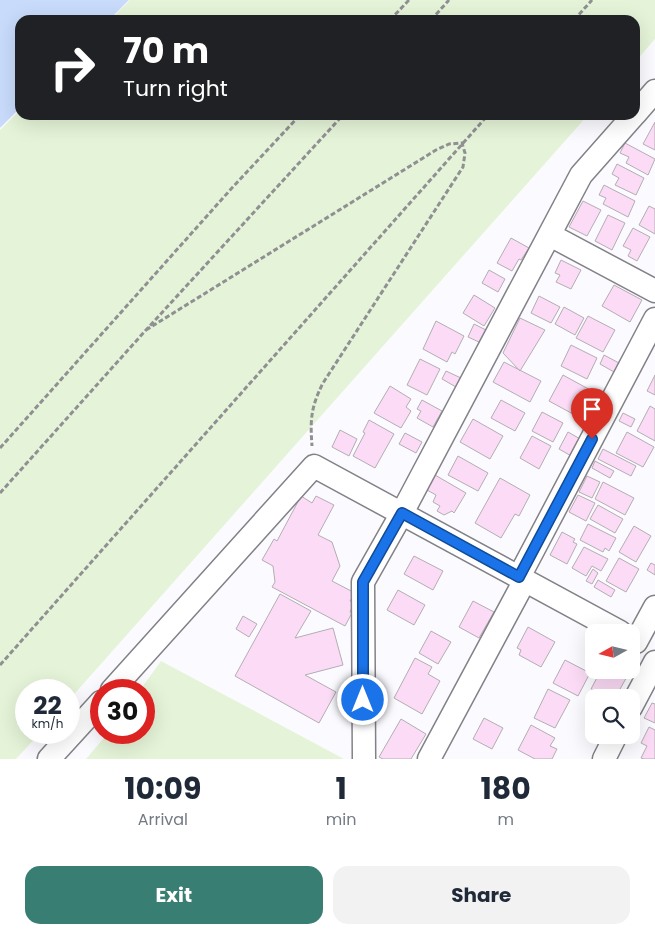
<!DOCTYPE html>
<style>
:root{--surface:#fff;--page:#f2f2f3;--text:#1f2937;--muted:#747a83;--accent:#397e73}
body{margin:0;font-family:Poppins,sans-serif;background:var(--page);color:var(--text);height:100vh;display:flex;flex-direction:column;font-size:19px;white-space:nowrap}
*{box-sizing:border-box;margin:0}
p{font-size:16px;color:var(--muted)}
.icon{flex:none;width:28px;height:28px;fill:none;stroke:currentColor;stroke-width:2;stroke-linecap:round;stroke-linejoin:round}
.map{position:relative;height:759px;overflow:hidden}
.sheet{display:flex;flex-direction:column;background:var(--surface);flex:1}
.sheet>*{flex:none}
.banner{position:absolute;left:15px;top:15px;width:625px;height:105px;border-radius:15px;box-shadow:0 5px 20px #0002;background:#202124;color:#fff;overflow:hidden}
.needle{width:32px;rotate:262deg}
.tools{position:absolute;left:585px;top:624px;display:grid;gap:10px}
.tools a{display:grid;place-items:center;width:55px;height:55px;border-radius:10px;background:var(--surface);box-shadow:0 5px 20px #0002;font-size:25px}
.speed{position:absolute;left:15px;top:679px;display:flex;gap:10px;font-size:25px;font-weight:700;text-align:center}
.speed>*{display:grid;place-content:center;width:65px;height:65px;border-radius:50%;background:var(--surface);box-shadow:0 5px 20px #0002;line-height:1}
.speed small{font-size:12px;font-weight:400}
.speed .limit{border:8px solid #d22;background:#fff;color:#111}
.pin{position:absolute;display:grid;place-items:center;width:42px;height:42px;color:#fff;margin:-51px -21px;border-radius:50% 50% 50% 0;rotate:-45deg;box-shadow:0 0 5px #0007}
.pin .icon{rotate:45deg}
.me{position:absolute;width:55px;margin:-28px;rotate:0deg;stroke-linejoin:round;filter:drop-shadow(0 0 4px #0008)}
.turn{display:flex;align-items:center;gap:18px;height:105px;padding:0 25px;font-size:22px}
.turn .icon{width:65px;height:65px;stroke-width:2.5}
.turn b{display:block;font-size:35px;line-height:42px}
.eta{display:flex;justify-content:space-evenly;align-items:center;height:85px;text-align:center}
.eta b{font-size:30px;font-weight:700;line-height:35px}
.button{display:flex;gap:10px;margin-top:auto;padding:10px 25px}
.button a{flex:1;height:58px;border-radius:15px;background:var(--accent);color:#fff;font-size:20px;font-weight:700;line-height:58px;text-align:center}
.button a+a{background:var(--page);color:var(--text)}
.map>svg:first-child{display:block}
</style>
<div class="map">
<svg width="655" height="759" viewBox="0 0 655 759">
<rect width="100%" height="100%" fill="#fbfbff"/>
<path fill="#e5f4d8" d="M130,0H655V39L635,62V20H110Z
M20,110V115H588L69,700V690H26V732L40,733L16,759H0V130Z
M161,661L344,759H86L108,733L144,732V690H140Z"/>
<path fill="#c8dbfb" d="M0,0H129L109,20H20V108L0,128Z"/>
<path fill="#fbdbf5" stroke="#b3aeb2" d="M655,122V150L643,144Z
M625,143L655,159L648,175L626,163L629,157L620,153Z
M617,164L644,178L636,195L615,185L619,178L612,174Z
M604,185L635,201L628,217L603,204L606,198L599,195Z
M583,201L601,210L587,236L569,227Z
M649,206L655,209V234L639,225Z
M608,215L625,223L612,250L595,241Z
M633,228L650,237L637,261L628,256L631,250L623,246Z
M511,238L529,248L521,260L519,259L512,271L497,263Z
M561,260L581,270L571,289L556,282L560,275L555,273Z
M489,270L505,279L498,292L482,283Z
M614,285L642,300L630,322L602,306Z
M474,295L495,308L484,326L463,313Z
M539,296L560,307L551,323L531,313Z
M564,307L584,318L575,335L555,324Z
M588,316L615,330L603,352L576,338Z
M520,318L545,330L520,371L503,353Z
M436,321L464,336L455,354L452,352L447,362L423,349Z
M474,324L486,330L481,343L468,337Z
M571,345L597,358L587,379L561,366Z
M604,355L619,363L614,372L600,364Z
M420,359L440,369L427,395L407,385Z
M504,362L541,381L530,402L493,382Z
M446,371L461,378L456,387L442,379Z
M563,375L603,397L593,415L588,412L584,420L549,401Z
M655,375V395L647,391Z
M390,386L411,399L406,407L411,411L401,428L374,413Z
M422,400L442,411L433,427L417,418L421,411L417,409Z
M501,400L525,413L515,431L491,418Z
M650,406L655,409V441L637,431Z
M542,412L563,423L553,442L532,431Z
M623,413L635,419L631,427L619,421Z
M473,419L503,436L490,459L460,442Z
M369,420L394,434L375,468L353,456L365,433L363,432Z
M340,430L357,439L349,456L332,447Z
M568,432L582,440L573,457L559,449Z
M627,432L654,447L643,467L616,453Z
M405,433L422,442L416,453L399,444Z
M532,436L551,446L539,469L520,458Z
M603,449L636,466L631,476L598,459Z
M458,456L488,473L478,491L448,475Z
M595,461L614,471L610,478L592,468Z
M435,475L466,493L454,513L452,511L444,515L437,511L440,506L433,502L436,495L427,490Z
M587,476L600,482L592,498L579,492Z
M500,478L530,495L519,516L515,514L501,538L475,523Z
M603,482L634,498L625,515L595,499Z
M578,495L595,503L586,521L569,512Z
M301,496L312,503L316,496L334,505L318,535L332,542L340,566L332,581L355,593L350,601L354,603L350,612L352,613L345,626L272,587L275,582L273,566L262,560L274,539L277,541Z
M598,505L623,519L615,533L590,519Z
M588,524L616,538L609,551L605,548L603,552L580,540Z
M634,526L651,536L636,562L619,552Z
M562,532L575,539L573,542L577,544L567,564L550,555Z
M584,547L608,559L601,571L592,566L586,576L572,568Z
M414,556L443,571L433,590L404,574Z
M619,558L639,569L626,592L606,581Z
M651,563L655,565V575L647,570Z
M593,569L598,573L592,584L586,581Z
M598,580L615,590L611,597L594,587Z
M398,590L425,605L414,625L387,610Z
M280,594L311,611L295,638L333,628L343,665L305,675L336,692L319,723L235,676Z
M473,601L494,612L479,638L459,627Z
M243,616L257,624L249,637L236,629Z
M528,627L555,642L541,667L519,655L521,650L517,648Z
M431,631L451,642L438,664L419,653Z
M415,658L432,667L428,674L440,681L422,714L394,698Z
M565,660L590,673L578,696L553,683Z
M601,670H623L629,673L615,698H607L591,689Z
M548,689L570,700L555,728L534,718Z
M652,703L655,704V723L644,718Z
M484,718L503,728L492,749L473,739Z
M401,719L426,734L411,759H383L379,757Z
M531,725L555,738L550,746L557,749L552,759H535L518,750Z
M649,727L655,730V759H644L641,758L647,746L641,743Z"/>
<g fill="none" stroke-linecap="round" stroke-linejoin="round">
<g stroke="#818187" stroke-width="25">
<path id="minor" d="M635,114L655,91
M550,235L655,291
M519,577L655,319
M636,642L655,607
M112,690L314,466L620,632
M631,707L655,662
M49,759L101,702
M364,759L363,582L402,513L581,175L634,115
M429,759L525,580
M604,759L616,735"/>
</g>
<path stroke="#909093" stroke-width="3" stroke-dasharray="5 2.5" stroke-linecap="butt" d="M390,20L409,0
M431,20L449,0
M574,20L592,0
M146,330L436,150L449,144L462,143L465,153L463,167L323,383C311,407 310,419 312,446
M0,448L231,189L300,115
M0,493L146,330L343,115
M0,665L488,115"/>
<use href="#minor" stroke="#fff" stroke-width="22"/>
</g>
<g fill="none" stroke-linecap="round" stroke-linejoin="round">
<g stroke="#114b97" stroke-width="12">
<path id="route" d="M363,700V582L402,513L519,577L592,439"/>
</g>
<use href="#route" stroke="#1a73e8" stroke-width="9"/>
</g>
</svg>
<div class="tools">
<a><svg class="needle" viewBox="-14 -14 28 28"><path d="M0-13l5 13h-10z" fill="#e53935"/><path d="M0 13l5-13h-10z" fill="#747a83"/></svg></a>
<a><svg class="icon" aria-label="search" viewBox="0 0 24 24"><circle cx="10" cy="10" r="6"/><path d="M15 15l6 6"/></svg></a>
</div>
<div class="speed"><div>22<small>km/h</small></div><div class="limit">30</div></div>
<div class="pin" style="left:592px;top:439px;background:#d93025"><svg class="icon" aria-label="arrive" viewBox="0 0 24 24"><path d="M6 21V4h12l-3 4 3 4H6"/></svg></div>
<svg class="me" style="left:363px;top:700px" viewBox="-20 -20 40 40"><circle r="17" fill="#1a73e8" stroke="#fff" stroke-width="3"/><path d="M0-11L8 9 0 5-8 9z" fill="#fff"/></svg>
<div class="banner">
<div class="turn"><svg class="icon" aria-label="right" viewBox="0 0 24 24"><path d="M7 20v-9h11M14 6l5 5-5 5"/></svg><div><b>70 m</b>Turn right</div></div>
</div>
</div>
<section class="sheet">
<div class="eta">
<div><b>10:09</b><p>Arrival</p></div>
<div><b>1</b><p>min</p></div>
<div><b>180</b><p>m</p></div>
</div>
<div class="button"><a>Exit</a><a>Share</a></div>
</section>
